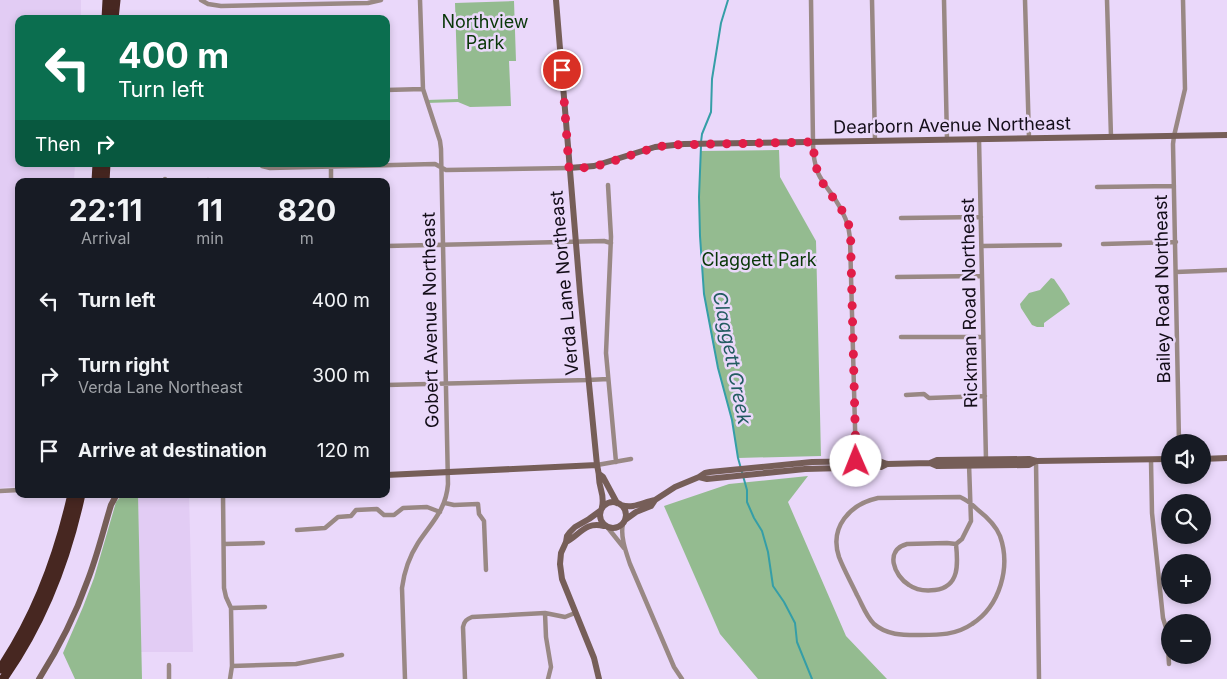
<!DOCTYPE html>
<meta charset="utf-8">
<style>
:root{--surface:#171b24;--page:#242831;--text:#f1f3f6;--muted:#9ea1a6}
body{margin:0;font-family:Inter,sans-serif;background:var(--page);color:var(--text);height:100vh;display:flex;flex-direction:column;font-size:19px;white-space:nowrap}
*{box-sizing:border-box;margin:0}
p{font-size:16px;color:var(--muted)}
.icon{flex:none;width:28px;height:28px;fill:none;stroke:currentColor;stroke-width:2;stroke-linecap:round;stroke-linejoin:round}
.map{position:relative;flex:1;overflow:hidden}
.side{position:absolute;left:15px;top:178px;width:375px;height:320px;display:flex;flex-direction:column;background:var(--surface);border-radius:10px;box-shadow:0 2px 8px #0003}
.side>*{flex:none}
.top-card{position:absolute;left:15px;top:15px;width:375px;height:152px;border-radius:10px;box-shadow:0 2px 8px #0003;background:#0b6e4f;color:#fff;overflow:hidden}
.fabs{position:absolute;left:1161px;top:434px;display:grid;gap:10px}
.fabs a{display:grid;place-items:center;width:50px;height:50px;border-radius:50%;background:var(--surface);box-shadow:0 2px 8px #0003;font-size:25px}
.pin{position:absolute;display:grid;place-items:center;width:42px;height:42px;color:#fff;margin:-21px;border:2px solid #fff;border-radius:50%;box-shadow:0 1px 5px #0007}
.me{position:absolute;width:55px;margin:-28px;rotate:359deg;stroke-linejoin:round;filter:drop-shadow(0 0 4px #0008)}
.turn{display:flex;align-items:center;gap:18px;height:105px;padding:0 20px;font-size:22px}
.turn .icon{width:65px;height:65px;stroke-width:2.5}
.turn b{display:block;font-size:35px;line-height:42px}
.then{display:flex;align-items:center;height:48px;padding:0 20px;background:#0003;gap:10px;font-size:19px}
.eta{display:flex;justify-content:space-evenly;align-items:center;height:85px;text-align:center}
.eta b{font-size:30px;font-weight:700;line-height:35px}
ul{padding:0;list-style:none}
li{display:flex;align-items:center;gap:15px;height:75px;padding:0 20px}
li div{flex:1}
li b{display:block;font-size:19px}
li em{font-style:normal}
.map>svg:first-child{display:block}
</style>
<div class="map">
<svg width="1227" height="679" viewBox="0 0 1227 679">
<rect width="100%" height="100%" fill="#ead8fa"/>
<path fill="#e2ccf4" d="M0,0H81V19H19V164H75L74,181H19V486L0,488Z
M138,494H189L193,652H141Z"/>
<path fill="#94bb90" d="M514,1L516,61H509L511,106L470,107L458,102L426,103V100L458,99L455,3Z
M779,150L780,177L816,241L821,456L738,458L732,420L718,368L712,339L704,294L700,236L699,197L701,151Z
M1051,278L1054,279C1060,288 1065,294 1070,304L1044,323V327H1037L1032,325L1021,308L1020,304L1029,293L1040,290Z
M808,476L788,502L846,636L887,679H758L720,634L664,506L729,484Z
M123,494H138L142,679H75L63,653L83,607L94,578L116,502Z"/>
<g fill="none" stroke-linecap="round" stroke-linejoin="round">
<path stroke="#359ea7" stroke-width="2" d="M701,142L702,134L711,112L712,79L721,23L728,0
M701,146L699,197L700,236L704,294L718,368L732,420L738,458L747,490V502L754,518L762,531L768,552L773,586L784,602L795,623L797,642L812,679"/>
<path stroke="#998884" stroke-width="4.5" d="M201,0L208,4L221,6L368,3L381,0
M811,0L813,142C813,152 814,163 818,173C822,182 829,190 835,199C843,211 849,224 850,238L856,464
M872,0L875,141
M944,0L947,140
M1025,0L1029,138
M1107,0L1111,137
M386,90L423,89
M979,139L986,460
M261,164L262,166L270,168L435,164L446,170L569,168
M331,167V181
M208,180V181
M165,181V179
M608,185L611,237L606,353L616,462
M1097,187L1174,186
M901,218L981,217
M1103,244L1176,242
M386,246L604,241L611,243
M982,246L1060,245
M1176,272L1227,270
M897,277L982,276
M901,337H983
M386,385L588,380L608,379
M906,395L924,394L929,398L985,396
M1179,442L1173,144L1174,136L1185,89L1183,0
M1151,460L1152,513L1163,618L1167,631L1169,664
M1036,461L1039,679
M597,465L631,459
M0,491L19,490
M223,494L224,588L226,597L231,608L232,666L230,679
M960,497C967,500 973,505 978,510C987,517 996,526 1000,536C1011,567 1000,606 972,624C956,635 939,635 921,635C905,635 888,636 874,624C866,616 862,604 857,595C851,582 844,570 839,557C829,527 850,504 878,498Z
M445,503L454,505L478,504L479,514L484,521L486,570
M623,524C620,536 626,552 630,564L674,667L682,679
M608,528L624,548
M297,530L325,528L338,517L351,516L356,510L377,509L384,515H394L403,508L427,507L440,512
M947,543L956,544C958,563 960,587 935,590C927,591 916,590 909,585C894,576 884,550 907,544Z
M224,544L263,543
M956,544L962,539L971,521L969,464
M231,608L265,607
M545,613L546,637L551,667L548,679
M169,665V679
M232,666L296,664L342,655
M405,679L402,588C404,572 409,557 418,543C432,522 446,510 448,484L441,149L440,141L423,89L420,0
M465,679L463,627C464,621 467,619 472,617L545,613L565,617L575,613"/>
<path stroke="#765e58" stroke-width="6" d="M556,0L580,292L597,465C598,470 599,473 599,478C599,489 605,494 602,507
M569,168L594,166L655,147L684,144L1227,135
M1202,459L1227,458
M930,463L937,466L1029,465L1036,461
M599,474L603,477L617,503
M386,475L597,465
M699,477L707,479L805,469L881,467L887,464
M600 515a13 13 0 1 1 26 0a13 13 0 1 1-26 0Z
M621,505C634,509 643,502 655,500
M625,520L636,512L651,506L655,500L675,487L699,477L705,473L710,472L812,462L879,461L887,464L930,463L937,460L1029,459L1036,461L1170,459
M566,542C580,535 585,521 604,526
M39,679C58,649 75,616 87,582C97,557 103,531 111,505L117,494
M599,679L594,658L562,579L560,564L561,553L566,542L567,536L570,532L575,527L589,519L600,511"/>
<path stroke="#472721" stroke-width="9" d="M106,19L107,0
M114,19L116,0
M96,181L97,164
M105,181L106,164
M0,669C36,616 58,556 72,494
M3,679C42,624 67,559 81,494"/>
</g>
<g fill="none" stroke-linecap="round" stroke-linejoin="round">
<path stroke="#e11d48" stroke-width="9" stroke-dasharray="0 16.2" d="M562,70L569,168C580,168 590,168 600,165C623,159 644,149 668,145L813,142C814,155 815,168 821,180C830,196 844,208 849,226C851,236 851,247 851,258L856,461"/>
</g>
<g text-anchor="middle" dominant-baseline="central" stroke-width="5" stroke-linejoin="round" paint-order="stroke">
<g font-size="18" fill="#093708" stroke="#ead8fa">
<text x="485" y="21">Northview<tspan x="485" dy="21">Park</tspan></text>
<text x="759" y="259">Claggett Park</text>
</g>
<g font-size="18" fill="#130d18" stroke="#ead8fa">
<text transform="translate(952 125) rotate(-1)">Dearborn Avenue Northeast</text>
<text transform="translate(564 283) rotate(-95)">Verda Lane Northeast</text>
<text transform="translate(1162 289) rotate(-91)">Bailey Road Northeast</text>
<text transform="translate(969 303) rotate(-91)">Rickman Road Northeast</text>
<text transform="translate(430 320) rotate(-91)">Gobert Avenue Northeast</text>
</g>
<g font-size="19" font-style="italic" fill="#235c61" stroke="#ead8fa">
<text transform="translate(732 358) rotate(79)">Claggett Creek</text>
</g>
</g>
</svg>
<div class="fabs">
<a><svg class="icon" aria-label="sound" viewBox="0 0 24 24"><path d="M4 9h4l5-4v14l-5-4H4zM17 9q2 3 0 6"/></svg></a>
<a><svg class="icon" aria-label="search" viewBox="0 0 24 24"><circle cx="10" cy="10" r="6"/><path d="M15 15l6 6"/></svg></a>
<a>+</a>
<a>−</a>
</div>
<div class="pin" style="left:562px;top:70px;background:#d93025"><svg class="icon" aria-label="arrive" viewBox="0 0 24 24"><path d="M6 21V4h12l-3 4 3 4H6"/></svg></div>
<svg class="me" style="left:856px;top:461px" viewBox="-20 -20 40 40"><circle r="19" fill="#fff"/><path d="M0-13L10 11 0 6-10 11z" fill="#e11d48"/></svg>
<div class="top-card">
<div class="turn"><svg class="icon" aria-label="left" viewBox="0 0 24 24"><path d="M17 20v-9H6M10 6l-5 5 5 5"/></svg><div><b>400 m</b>Turn left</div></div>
<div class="then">Then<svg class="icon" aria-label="right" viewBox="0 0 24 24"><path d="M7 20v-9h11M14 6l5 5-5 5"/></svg></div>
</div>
<section class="side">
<div class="eta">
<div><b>22:11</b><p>Arrival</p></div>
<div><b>11</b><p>min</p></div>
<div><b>820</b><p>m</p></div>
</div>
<ul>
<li><svg class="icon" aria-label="left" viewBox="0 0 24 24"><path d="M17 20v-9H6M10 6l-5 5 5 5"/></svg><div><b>Turn left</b></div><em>400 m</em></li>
<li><svg class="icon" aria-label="right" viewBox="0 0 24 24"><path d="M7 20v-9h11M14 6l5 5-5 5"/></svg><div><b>Turn right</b><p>Verda Lane Northeast</p></div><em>300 m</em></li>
<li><svg class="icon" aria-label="arrive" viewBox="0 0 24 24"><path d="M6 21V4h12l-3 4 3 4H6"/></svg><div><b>Arrive at destination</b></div><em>120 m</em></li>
</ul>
</section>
</div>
